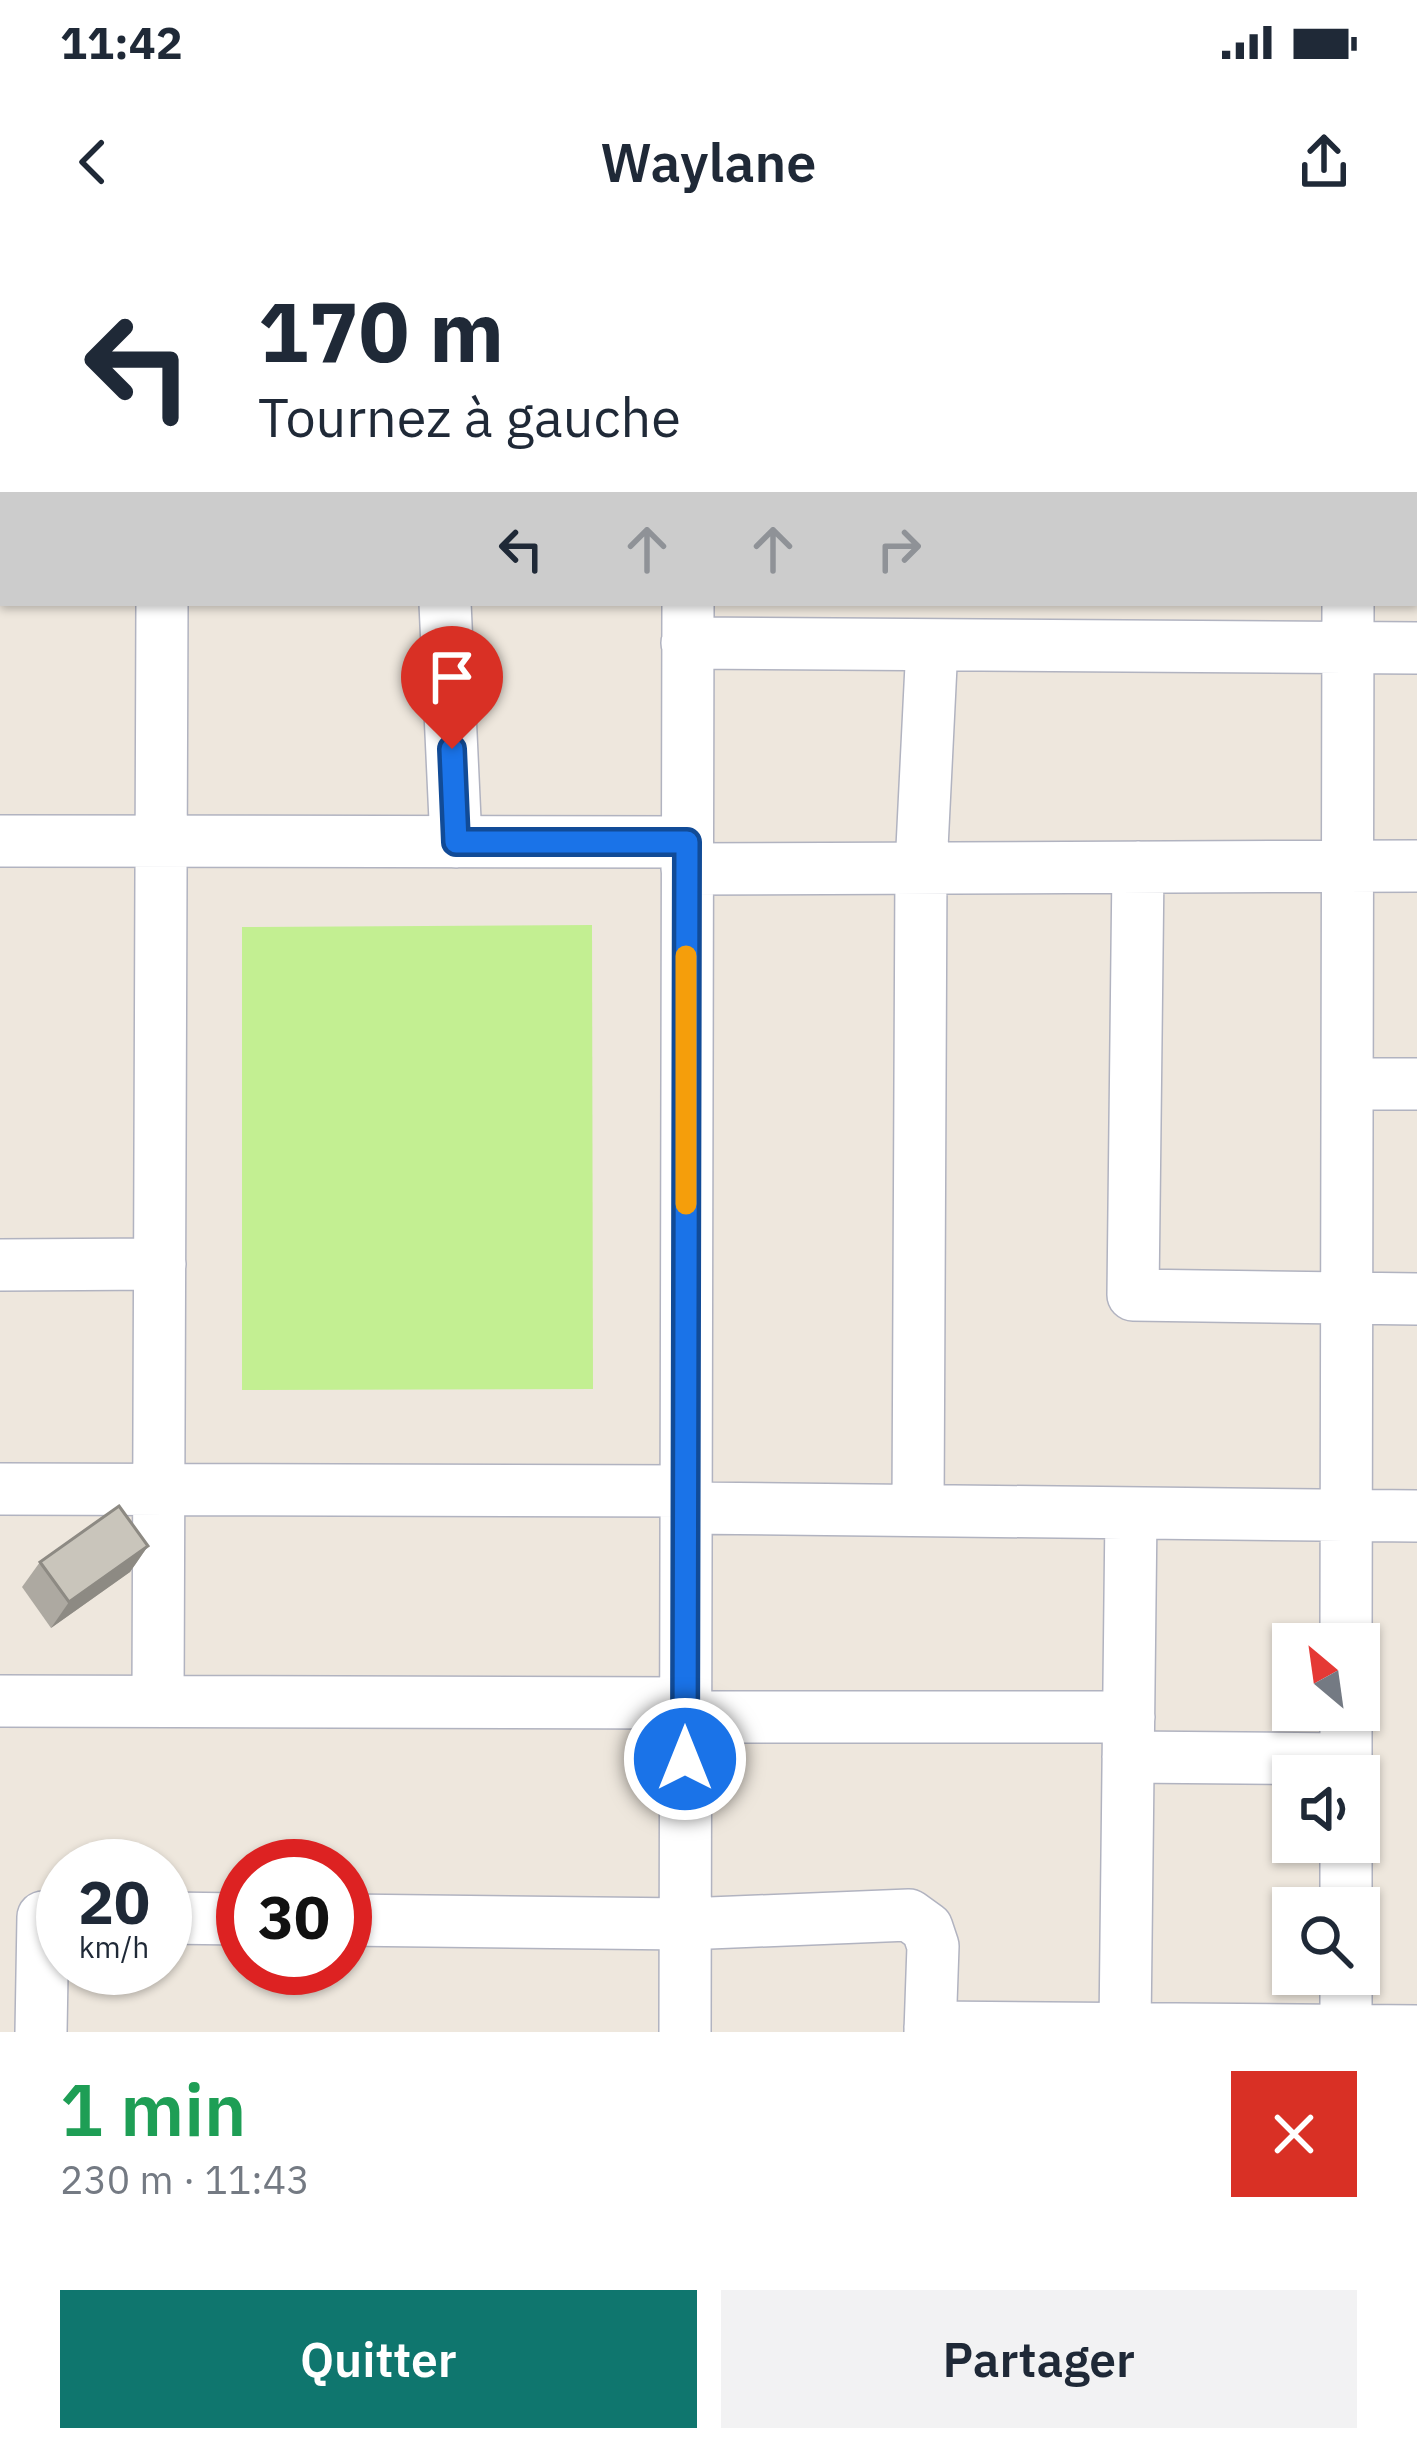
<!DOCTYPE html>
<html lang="fr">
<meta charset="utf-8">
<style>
:root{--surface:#fff;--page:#f2f2f3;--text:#1f2937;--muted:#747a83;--accent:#0f766e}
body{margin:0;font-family:"IBM Plex Sans",sans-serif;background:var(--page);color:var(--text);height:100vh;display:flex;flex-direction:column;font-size:45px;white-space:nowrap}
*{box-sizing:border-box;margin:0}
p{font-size:39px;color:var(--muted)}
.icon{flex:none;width:66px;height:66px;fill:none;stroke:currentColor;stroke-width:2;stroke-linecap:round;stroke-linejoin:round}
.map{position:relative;height:1792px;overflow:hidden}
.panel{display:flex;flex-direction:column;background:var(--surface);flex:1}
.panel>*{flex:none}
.guide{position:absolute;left:0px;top:0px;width:1419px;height:366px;box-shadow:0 3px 9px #0004;background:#fff;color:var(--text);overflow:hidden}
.needle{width:78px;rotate:331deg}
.tools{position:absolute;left:1272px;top:1383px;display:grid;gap:24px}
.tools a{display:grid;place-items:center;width:108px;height:108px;border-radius:0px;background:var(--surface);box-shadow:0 3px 9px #0004;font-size:60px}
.speed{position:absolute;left:36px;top:1599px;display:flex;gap:24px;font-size:60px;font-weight:700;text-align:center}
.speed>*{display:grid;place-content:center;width:156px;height:156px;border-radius:50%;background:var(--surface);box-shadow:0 3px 9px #0004;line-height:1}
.speed small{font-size:30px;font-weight:400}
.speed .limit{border:18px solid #d22;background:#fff;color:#111}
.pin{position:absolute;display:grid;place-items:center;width:102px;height:102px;color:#fff;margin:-123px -51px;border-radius:50% 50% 50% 0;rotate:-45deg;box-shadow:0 0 12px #0007}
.pin .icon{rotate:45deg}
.me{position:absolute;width:132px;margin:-66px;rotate:0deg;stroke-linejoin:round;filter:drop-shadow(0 0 9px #0008)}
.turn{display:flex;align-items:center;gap:42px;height:252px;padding:0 60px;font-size:54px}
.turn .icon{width:156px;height:156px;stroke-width:2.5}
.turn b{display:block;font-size:84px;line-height:102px}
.lanes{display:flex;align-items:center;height:114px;padding:0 60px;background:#0003;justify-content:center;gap:60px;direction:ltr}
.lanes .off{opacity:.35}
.round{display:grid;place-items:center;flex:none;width:126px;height:126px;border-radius:0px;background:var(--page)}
.overview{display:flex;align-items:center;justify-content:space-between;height:204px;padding:0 60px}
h1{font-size:72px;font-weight:600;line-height:90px;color:#1e9e55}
.action{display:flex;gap:24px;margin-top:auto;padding:24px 60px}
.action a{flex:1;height:138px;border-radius:0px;background:var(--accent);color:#fff;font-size:48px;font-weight:600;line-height:138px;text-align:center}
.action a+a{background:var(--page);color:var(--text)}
.status{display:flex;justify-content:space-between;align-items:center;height:84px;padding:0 60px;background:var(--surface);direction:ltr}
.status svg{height:33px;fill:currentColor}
header{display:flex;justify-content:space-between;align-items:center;height:156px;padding:0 60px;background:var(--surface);font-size:54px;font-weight:600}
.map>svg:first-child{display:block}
</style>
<div class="status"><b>11:42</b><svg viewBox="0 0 49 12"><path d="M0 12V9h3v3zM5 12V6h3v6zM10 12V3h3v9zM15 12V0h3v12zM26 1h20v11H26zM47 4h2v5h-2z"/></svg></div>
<header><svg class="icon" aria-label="back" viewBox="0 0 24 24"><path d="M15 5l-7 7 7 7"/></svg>Waylane<svg class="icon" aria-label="share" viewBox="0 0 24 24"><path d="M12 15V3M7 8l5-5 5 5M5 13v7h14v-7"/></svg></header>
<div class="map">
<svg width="1417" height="1792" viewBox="0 0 1417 1792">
<rect width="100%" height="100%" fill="#eee7dd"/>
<path fill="#c3ef92" d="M592,685L593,1149L242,1150V687Z"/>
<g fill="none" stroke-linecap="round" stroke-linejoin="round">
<g stroke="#b1b3c0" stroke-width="54">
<path id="minor" d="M164,3V0
M383,3V0
M688,3V0
M1348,3V0
M0,87H3
M1416,101H1417
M445,363L456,602
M687,403L1417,408
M0,601L687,602
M1138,627L1133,1055L1417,1059
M687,629L1417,626
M1347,844H1417
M0,1025L160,1024
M0,1249L685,1251
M686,1268L1417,1276
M918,1270L921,628L932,405
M1346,1404L1348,363
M0,1461L685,1463
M158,1461L162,363
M685,1477H1129
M1128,1517L1346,1519
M1346,1536V1470
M1346,1668V1602
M165,1678L243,1679
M345,1680L685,1684L909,1675L927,1688L933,1706L930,1792
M930,1787L1417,1791
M1125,1788L1131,1273
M41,1792L43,1677
M685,1792L688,363
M1346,1792V1734"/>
</g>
<use href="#minor" stroke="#fff" stroke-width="51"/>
</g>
<path fill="#ada9a1" d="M148,1306L130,1332L51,1388L22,1347L40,1322Z"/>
<path fill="#8d8a83" d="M148,1306L130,1332L51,1388L69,1362Z"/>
<path fill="#c9c5bb" stroke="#8d8a83" stroke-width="3" d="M119,1266L148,1306L69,1362L40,1322Z"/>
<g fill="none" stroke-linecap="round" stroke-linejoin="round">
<g stroke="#114b97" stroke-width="30">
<path id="route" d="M452,509L456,602H687L685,1519"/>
</g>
<use href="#route" stroke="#1a73e8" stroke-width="21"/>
<path stroke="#f59e0b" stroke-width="21" d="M686,964V716"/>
</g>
</svg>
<div class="tools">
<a><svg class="needle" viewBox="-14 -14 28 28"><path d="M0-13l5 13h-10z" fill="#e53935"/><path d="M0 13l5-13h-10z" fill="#747a83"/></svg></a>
<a><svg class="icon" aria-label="sound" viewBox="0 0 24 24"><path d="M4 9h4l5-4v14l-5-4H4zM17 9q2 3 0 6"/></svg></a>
<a><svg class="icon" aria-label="search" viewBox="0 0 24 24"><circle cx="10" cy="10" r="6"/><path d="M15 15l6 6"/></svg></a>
</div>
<div class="speed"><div>20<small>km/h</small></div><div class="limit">30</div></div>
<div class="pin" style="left:452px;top:509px;background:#d93025"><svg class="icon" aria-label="arrive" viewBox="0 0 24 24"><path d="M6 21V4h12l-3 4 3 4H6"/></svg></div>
<svg class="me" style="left:685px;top:1519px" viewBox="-20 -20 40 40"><circle r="17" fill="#1a73e8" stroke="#fff" stroke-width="3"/><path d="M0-11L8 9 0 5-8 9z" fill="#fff"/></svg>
<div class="guide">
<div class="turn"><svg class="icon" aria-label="left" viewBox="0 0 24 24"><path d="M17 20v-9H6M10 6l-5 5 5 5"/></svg><div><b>170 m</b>Tournez à gauche</div></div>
<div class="lanes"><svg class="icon" aria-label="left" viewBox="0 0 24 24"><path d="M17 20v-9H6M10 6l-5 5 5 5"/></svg><svg class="icon off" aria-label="ahead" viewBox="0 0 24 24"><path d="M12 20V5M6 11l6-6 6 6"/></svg><svg class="icon off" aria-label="ahead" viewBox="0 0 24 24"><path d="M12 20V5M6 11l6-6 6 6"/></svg><svg class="icon off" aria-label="right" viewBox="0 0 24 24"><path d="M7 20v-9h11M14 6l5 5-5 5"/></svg></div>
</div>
</div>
<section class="panel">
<div class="overview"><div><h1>1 min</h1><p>230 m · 11:43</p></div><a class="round" style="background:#d93025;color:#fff"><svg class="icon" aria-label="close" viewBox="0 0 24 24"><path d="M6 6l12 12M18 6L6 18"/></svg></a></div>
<div class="action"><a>Quitter</a><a>Partager</a></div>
</section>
